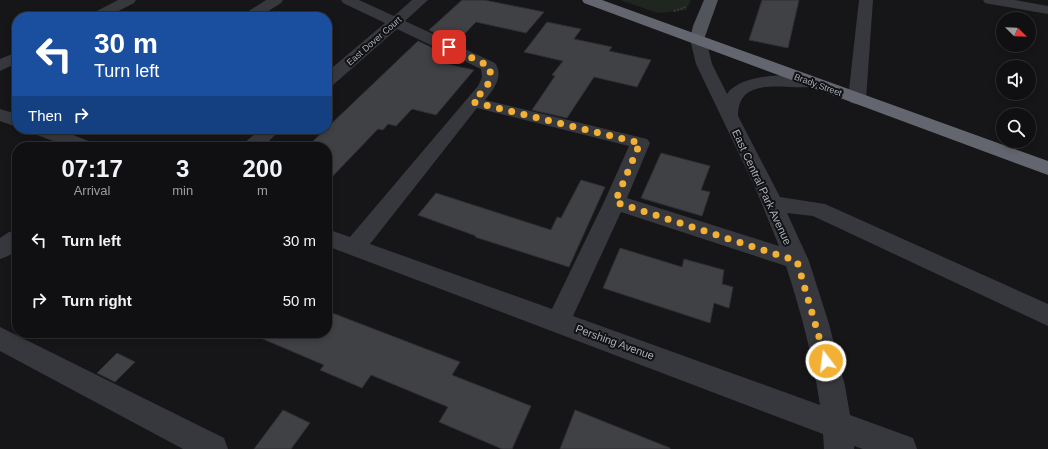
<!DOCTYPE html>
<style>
:root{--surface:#101012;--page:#19191b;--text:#f1f3f6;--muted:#9c9d9f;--line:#303032}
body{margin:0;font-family:Arial,sans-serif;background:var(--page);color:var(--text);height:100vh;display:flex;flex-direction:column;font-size:15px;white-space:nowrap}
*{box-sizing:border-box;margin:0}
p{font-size:13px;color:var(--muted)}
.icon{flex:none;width:22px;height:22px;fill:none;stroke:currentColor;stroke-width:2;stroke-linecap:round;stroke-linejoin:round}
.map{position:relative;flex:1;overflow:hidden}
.sheet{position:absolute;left:12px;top:142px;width:320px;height:196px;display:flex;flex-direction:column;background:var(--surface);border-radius:16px;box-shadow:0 2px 6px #0003,0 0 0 1px var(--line)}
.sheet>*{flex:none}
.top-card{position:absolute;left:12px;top:12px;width:320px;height:122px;border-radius:16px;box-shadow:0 2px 6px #0003,0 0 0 1px var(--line);background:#1a4fa0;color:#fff;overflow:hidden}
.needle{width:26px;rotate:113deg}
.fabs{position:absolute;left:996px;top:12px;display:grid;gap:8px}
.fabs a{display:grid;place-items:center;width:40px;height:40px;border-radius:50%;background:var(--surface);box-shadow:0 2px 6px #0003,0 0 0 1px var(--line);font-size:20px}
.pin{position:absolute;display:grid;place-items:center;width:34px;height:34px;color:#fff;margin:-17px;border-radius:8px;box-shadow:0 2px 6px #0006}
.me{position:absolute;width:44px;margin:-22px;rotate:345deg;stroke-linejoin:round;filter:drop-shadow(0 0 3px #0008)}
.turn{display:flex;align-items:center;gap:14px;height:84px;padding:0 16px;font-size:18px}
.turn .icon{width:52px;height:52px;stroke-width:2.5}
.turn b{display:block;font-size:28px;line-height:34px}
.then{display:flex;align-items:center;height:38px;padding:0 16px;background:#0003;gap:8px;font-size:15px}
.eta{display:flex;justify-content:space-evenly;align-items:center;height:68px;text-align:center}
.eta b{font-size:24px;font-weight:600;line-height:28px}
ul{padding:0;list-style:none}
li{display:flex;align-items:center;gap:12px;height:60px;padding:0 16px}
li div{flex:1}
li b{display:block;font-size:15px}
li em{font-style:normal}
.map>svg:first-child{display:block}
</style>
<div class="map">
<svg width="1048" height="449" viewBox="0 0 1048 449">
<rect width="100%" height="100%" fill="#161618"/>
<path fill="#1e261f" d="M620,0H691L686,10L658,13Z"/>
<path fill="#404145" stroke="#303034" d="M462,0H484L544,12L526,33L476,22L456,43L429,30Z
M762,0H799L788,48L749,40Z
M547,22L581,29L574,39L612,47L609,51L651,60L637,87L594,77L567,118L532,110L555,76L552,75L563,61L524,52Z
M418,41L446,54L438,62L474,70L436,115L412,109L396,126L388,124L383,130L378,129L327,182V147H316L309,145Z
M661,153L710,166L701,190L710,192L702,216L641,198Z
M581,180L605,187L569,267L475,237L476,236L418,215L436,193L551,230L557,217L561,218Z
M620,248L682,267L684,259L724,270L722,284L733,287L729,308L714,303L710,323L603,288Z
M327,311L460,362L452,375L531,406L512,449H502L439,422L448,407L371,375L362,388L320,370L324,365L249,333H327Z
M117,353L135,362L115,382L97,373Z
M283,410L310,423L291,449H254Z
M575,410L670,448V449H560Z"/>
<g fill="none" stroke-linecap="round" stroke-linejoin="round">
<path stroke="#3d3f44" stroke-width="2" stroke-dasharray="1.5 2" stroke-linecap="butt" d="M674,11L684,8L685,6"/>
<path fill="#37383d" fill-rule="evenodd" d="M118,0H136L134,3L107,17H89L91,14Z
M266,0H283L281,3L259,17H242L244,14Z
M341,0H359L394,16L412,0H428L405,21L495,63C504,76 494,89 485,100L647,139L650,143L627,198L779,246L755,187L696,64L690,39L693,36L698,34L703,36L706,39L712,64L727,94C741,73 794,73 817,78L819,82L817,86C791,92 738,72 738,116L780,197L825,204L1048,304V326L813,216L787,213L809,261L829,324L845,386L850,415L913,438L917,449H863L854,446V449H824L823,434L327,246V229L350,237L478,86L482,77L481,69L397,29L333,85L327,86V72L385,23L343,3ZM477,108L629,146L604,202L552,309L370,244ZM621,212L786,266C801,312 813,357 820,405L573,316Z
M859,0H873L866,99L863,103L857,104L851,103L848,99Z
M983,0H1015L1048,6V14L990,4L985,3Z
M17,52V63L0,71V59Z
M0,109L17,114V127L0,121Z
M30,129H57L94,143L97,147H69L32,133Z
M261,129H281L263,147H241L244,143Z
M17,230V250L8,256L0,259V238L9,232Z
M0,327L224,438L228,449H183L0,351Z"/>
<path fill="#53555c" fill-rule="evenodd" d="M704,0H718L703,42L698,44L693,42L690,39L693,26Z"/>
<path fill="#63666e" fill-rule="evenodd" d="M582,0H602L1048,161V175L584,3Z"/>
</g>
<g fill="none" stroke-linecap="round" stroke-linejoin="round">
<path stroke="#f2b134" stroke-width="7" stroke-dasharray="0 12.6" d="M449,47L489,66C494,83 484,89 473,102L640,143L615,202L797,261L826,361"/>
</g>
<g text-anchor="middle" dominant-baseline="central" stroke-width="4" stroke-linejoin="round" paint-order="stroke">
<g font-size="9" fill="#a8adb8" stroke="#111113">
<text transform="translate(374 41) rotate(-41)">East Dover Court</text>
<text transform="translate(818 85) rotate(20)">Brady Street</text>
</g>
<g font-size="11" fill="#a8adb8" stroke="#111113">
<text transform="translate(762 187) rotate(65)">East Central Park Avenue</text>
<text transform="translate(615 342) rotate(20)">Pershing Avenue</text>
</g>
</g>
</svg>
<div class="fabs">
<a><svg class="needle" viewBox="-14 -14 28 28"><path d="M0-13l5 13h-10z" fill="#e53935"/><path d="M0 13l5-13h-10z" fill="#9c9d9f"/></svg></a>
<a><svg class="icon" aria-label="sound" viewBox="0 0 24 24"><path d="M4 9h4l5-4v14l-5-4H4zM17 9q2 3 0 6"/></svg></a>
<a><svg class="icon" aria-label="search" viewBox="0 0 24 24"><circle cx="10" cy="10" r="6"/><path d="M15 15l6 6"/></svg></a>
</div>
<div class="pin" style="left:449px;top:47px;background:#d93025"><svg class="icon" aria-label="arrive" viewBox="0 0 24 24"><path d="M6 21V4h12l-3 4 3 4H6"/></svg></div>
<svg class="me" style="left:826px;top:361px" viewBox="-20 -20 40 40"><circle r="17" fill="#f2b134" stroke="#fff" stroke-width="3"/><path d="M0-11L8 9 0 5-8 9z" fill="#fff"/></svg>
<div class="top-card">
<div class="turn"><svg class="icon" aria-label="left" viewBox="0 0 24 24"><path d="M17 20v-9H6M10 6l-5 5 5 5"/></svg><div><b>30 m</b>Turn left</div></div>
<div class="then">Then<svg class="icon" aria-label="right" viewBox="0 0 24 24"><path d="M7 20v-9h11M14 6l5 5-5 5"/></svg></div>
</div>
<section class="sheet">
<div class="eta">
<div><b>07:17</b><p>Arrival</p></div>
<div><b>3</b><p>min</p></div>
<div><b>200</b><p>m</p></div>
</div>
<ul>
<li><svg class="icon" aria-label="left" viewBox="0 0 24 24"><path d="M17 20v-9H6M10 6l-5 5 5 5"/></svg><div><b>Turn left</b></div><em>30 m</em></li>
<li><svg class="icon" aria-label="right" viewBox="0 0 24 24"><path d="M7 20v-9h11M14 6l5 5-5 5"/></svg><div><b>Turn right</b></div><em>50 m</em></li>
</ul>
</section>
</div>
